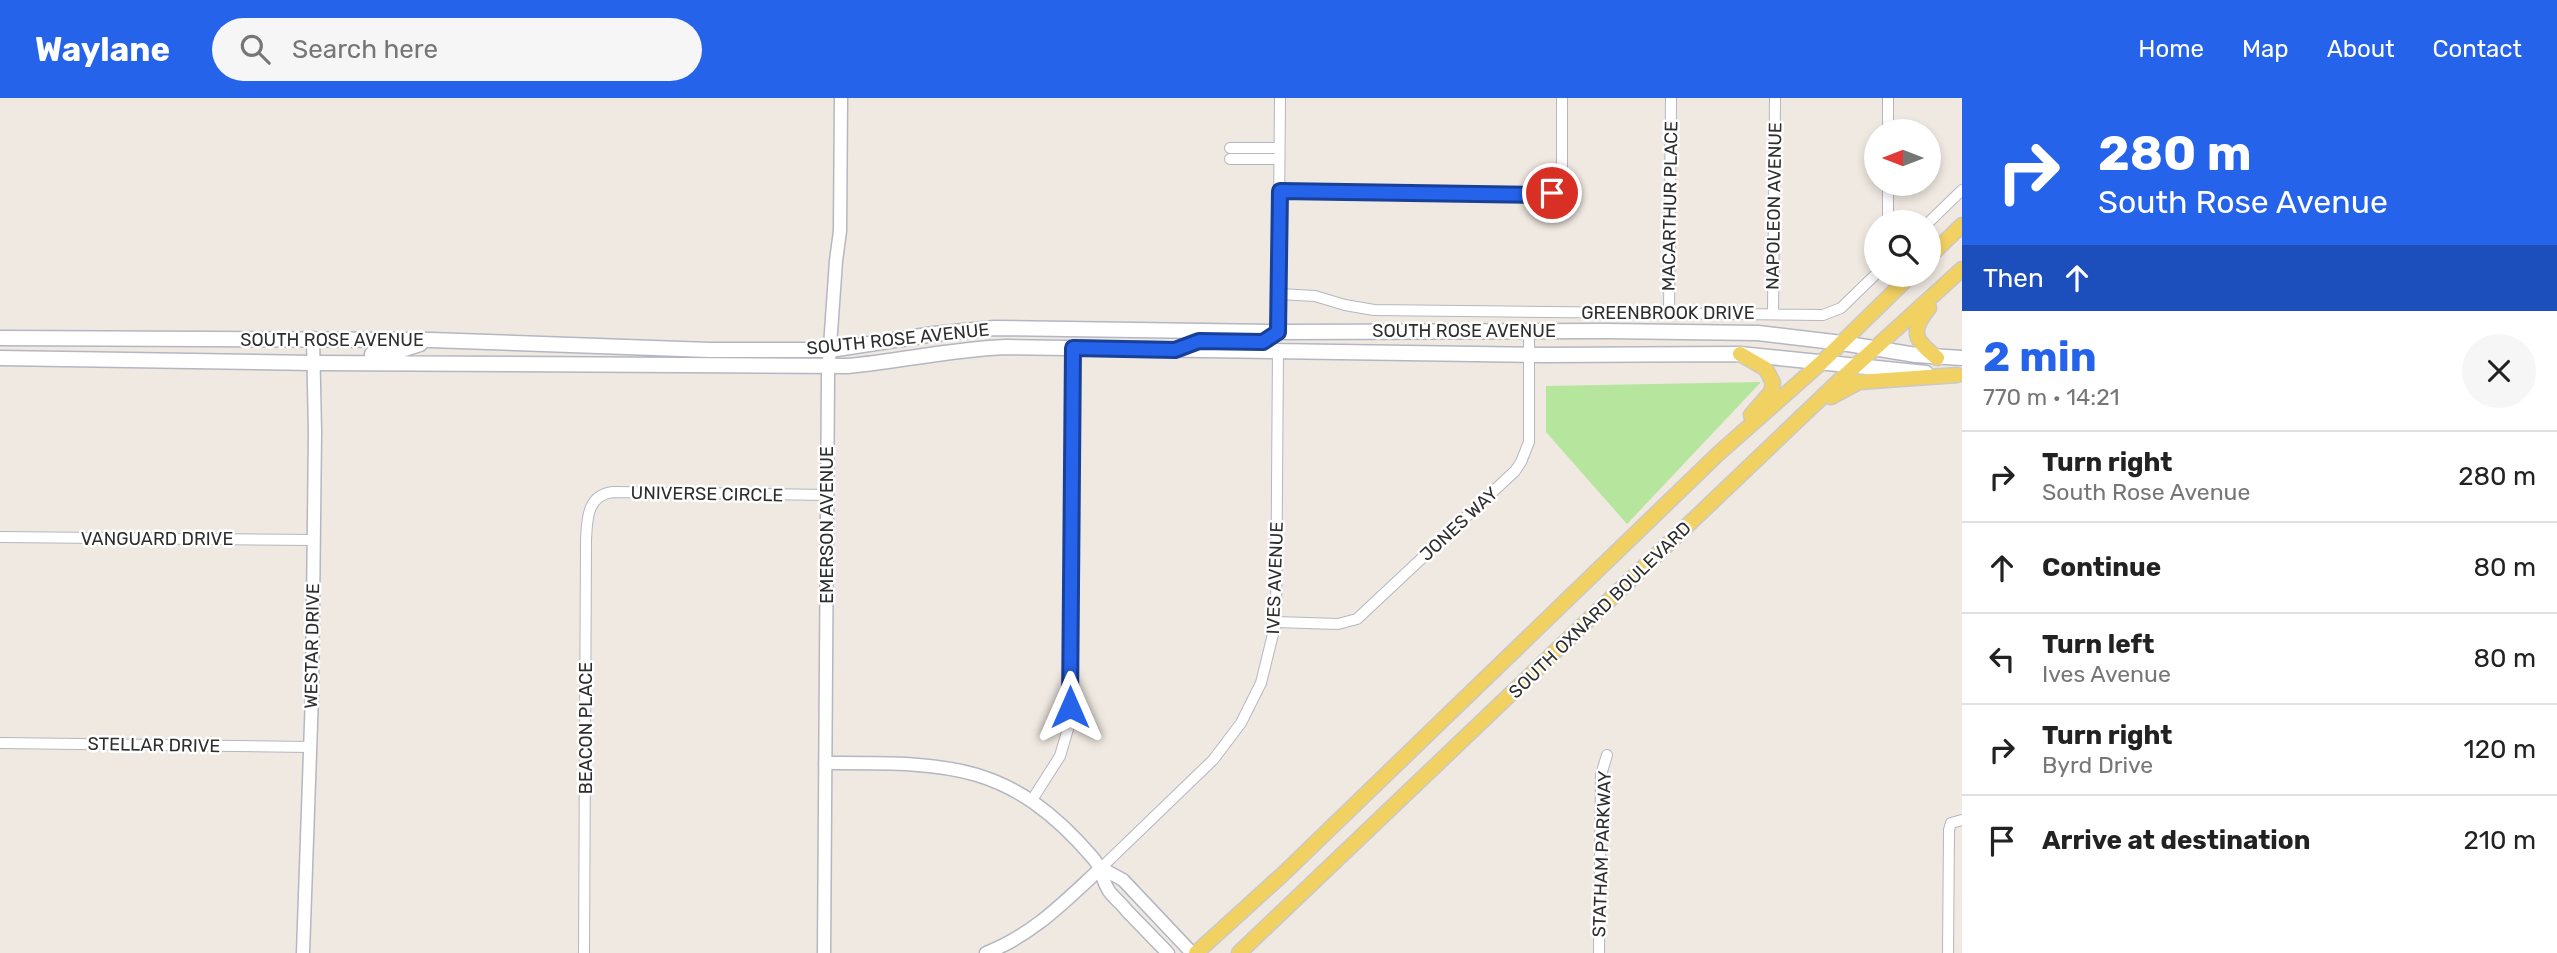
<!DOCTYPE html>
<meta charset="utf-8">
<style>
:root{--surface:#fff;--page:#f6f6f6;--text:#222;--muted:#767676;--line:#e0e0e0;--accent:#2563eb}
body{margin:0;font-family:Rubik,sans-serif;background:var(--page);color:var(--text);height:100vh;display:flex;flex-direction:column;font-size:26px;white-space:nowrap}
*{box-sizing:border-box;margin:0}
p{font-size:23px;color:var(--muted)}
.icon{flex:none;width:38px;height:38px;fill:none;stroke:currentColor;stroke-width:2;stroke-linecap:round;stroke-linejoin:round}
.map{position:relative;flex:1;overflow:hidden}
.details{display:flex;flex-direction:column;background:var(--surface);width:595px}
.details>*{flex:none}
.hud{background:#2563eb;color:#fff;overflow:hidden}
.needle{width:46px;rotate:270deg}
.fabs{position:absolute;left:1864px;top:21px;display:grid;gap:14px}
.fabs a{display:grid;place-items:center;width:77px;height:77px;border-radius:50%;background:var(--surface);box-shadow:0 4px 10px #0003;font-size:35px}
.pin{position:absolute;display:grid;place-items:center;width:60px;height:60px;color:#fff;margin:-30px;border:4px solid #fff;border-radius:50%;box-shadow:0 2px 7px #0007}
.me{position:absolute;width:77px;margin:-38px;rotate:0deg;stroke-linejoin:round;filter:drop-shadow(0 0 5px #0008)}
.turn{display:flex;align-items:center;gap:24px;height:147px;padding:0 21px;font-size:32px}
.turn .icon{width:91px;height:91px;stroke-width:2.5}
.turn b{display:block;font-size:49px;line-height:60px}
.then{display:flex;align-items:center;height:66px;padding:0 21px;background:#0003;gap:14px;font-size:26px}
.round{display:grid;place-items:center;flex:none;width:74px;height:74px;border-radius:37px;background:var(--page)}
.head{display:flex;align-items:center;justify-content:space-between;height:119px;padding:0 21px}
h1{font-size:42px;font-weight:700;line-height:52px;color:var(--accent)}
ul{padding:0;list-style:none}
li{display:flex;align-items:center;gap:21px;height:91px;padding:0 21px;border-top:2px solid var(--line)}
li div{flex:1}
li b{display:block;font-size:26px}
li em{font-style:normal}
header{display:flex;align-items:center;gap:42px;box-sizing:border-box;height:98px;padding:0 35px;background:var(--accent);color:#fff}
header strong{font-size:33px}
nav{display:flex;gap:38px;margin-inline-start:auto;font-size:24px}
.search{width:490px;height:63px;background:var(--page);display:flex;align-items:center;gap:18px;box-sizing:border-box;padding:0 24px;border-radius:38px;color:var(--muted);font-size:26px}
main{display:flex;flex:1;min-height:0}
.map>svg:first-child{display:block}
</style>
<header>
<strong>Waylane</strong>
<div class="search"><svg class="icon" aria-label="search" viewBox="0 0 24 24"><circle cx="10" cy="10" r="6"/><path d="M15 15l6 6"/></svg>Search here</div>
<nav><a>Home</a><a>Map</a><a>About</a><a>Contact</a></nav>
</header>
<main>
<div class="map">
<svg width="1962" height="855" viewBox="0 0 1962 855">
<rect width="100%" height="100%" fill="#efe9e1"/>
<path fill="#b6e59e" d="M1761,284L1627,426L1546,334V288Z"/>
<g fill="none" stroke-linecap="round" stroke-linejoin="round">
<g stroke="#b4b7c1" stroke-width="12">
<path id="minor" d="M1888,33V0
M1230,50H1279
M1230,61H1279
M1280,93L1539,97C1551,97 1560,93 1562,80V0
M1888,124V86
M1928,125L1962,92
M1279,196L1315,198L1345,207L1374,212L1823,217L1841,210L1876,176
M1669,215L1671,0
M1773,216L1775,0
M1278,234L1280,0
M0,439L313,442
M1276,524L1338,526L1357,521L1515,373L1521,364L1529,344V234
M0,645L309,649
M1032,702L1060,658L1070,624L1073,250
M1101,770L1213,662L1241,625L1261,585L1276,524L1278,252
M584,855L586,442C587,421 587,397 613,394L827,397
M1599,855L1601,677L1607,657
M1948,855L1949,732L1951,725L1962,722"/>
</g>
<g stroke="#b4b7c1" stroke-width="15">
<path id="tertiary" d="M825,665C945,665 1009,662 1093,760C1102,770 1102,783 1109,793C1114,800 1122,806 1127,813C1141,827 1154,841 1168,855
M1101,770L1123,782L1192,855
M303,855L312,597L315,334L313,240
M824,855L828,277L836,163L840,133L841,0
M986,855C1033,837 1065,803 1101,770"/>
</g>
<g stroke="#b4b7c1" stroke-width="17">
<path id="secondary" d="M0,240L431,242L709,252H830L934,236L994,230L1278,234L1607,233L1758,235L1842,245L1916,257L1962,260
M372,256L392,255L420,246
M0,260L314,265L848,268C901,263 953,251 1006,249L1546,257L1740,256L1926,275"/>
</g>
<g stroke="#c9c9c9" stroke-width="17">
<path id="primary" d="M1928,160L1962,127
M1929,210C1909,234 1915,242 1937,260
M1740,256L1766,271L1773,285L1771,294L1751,317
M1831,299L1859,284L1957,277
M1196,855L1282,777L1719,355L1822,264L1911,177
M1239,855L1840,282L1962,171"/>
</g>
<use href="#minor" stroke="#fff" stroke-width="10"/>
<use href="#tertiary" stroke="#fff" stroke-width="12"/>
<use href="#secondary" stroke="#fff" stroke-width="14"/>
<use href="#primary" stroke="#f2d163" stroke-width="14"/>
</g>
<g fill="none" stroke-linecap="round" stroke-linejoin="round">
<g stroke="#184099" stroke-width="18">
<path id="route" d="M1070,609L1073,250L1175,252L1199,243L1263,244L1278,234L1280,93L1539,97L1552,95"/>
</g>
<use href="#route" stroke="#2563eb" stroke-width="12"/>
</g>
<g text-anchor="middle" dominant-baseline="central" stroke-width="5" stroke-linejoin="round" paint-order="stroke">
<g font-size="18" fill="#2e2e2e" stroke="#fff">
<text transform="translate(1670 108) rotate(-89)">MACARTHUR PLACE</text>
<text transform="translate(1774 108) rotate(-89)">NAPOLEON AVENUE</text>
<text x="1668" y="215">GREENBROOK DRIVE</text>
<text x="1464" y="233">SOUTH ROSE AVENUE</text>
<text transform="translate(898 241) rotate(-6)">SOUTH ROSE AVENUE</text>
<text x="332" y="242">SOUTH ROSE AVENUE</text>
<text transform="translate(707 396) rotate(1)">UNIVERSE CIRCLE</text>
<text transform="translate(1459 426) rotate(-43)">JONES WAY</text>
<text transform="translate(827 427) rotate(-90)">EMERSON AVENUE</text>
<text x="157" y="441">VANGUARD DRIVE</text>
<text transform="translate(1275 480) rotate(-88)">IVES AVENUE</text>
<text transform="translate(1600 512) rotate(-44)">SOUTH OXNARD BOULEVARD</text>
<text transform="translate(312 548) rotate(-89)">WESTAR DRIVE</text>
<text transform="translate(586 630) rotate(-90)">BEACON PLACE</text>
<text transform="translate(154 647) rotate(1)">STELLAR DRIVE</text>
<text transform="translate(1602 756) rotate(-88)">STATHAM PARKWAY</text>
</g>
</g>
</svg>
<div class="fabs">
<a><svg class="needle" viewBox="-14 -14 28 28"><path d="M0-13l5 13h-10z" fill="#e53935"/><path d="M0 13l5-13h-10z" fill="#767676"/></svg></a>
<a><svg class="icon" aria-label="search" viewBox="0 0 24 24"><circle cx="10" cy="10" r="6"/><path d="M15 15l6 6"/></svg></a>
</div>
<div class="pin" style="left:1552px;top:95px;background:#d93025"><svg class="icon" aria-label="arrive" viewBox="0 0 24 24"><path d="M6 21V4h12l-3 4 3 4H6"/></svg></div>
<svg class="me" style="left:1070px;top:609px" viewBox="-20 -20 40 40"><path d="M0-17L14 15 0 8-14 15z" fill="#2563eb" stroke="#fff" stroke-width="4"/></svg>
</div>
<section class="details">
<div class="hud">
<div class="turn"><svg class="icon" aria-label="right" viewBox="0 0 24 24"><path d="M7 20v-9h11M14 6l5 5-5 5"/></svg><div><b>280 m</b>South Rose Avenue</div></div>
<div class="then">Then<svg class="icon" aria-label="ahead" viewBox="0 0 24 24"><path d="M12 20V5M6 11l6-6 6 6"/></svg></div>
</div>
<div class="head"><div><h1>2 min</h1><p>770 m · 14:21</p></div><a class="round"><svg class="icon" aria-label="close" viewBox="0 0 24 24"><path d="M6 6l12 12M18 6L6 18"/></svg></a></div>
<ul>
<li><svg class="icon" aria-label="right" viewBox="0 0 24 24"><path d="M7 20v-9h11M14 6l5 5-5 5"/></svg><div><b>Turn right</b><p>South Rose Avenue</p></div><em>280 m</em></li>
<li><svg class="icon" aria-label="ahead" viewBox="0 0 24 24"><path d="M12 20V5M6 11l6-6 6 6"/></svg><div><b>Continue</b></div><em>80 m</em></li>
<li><svg class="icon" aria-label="left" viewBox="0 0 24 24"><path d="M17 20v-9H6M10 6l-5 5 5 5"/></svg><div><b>Turn left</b><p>Ives Avenue</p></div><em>80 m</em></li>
<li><svg class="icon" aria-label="right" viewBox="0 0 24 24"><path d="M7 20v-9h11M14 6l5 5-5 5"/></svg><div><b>Turn right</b><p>Byrd Drive</p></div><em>120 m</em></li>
<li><svg class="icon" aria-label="arrive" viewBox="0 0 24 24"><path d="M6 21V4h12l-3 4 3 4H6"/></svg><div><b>Arrive at destination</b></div><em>210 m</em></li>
</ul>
</section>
</main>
